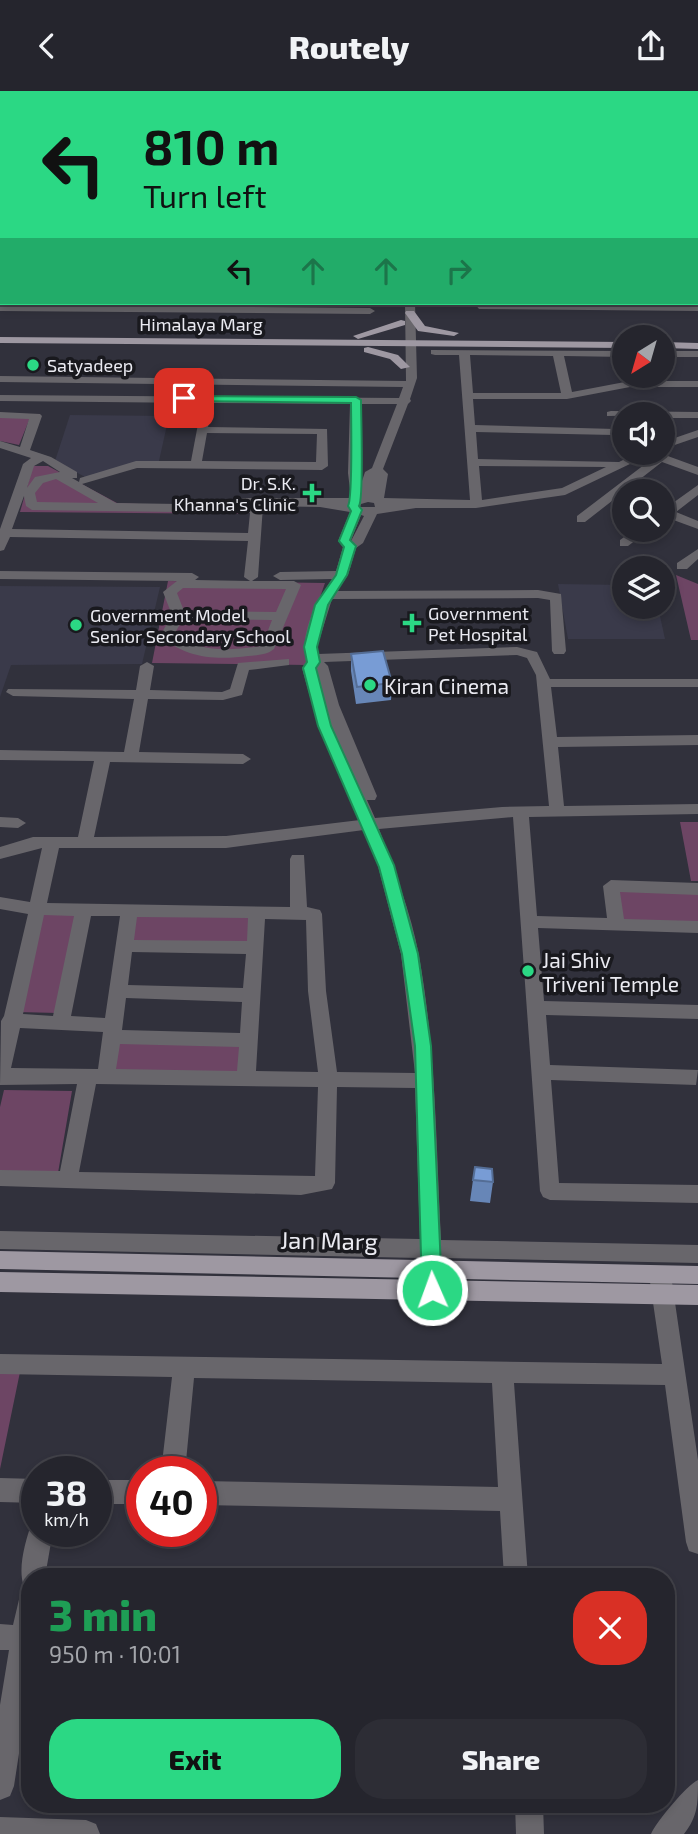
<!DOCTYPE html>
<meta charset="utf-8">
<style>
:root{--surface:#25252d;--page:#2d2d35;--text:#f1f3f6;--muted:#a3a5aa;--line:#424249;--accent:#2bd884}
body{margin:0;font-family:"Exo 2",sans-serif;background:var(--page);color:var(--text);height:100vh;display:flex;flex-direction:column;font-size:26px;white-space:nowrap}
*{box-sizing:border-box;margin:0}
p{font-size:23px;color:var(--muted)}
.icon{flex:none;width:38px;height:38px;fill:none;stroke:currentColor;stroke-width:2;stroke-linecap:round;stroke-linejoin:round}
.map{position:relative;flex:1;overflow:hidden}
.details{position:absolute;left:21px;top:1477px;width:654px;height:245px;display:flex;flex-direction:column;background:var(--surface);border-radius:28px;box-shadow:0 4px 10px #0003,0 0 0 2px var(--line)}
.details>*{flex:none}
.banner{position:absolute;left:0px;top:0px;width:698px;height:214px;box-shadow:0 4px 10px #0003,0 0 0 2px var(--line);background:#2bd884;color:#111;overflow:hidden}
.needle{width:46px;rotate:217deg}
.controls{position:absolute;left:612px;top:234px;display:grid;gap:14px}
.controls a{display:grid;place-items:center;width:63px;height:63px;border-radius:50%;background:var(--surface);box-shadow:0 4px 10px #0003,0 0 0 2px var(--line);font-size:35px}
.speed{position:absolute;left:21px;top:1365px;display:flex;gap:14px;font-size:35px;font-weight:700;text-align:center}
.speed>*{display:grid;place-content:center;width:91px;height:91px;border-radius:50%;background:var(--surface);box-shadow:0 4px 10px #0003,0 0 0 2px var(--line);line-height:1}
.speed small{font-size:18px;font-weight:400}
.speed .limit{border:10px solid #d22;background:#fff;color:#111}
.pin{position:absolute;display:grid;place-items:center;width:60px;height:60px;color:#fff;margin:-30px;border-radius:14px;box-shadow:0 4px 10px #0006}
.me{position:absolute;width:77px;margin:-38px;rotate:358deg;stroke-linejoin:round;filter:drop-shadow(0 0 5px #0008)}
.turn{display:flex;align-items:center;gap:24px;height:147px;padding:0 28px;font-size:32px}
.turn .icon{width:91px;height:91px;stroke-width:2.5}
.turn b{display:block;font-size:49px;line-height:60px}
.lanes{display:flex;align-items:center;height:66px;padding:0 28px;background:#0003;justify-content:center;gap:35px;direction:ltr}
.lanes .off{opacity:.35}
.round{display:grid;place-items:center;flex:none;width:74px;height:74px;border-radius:28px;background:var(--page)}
.headline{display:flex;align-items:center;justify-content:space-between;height:119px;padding:0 28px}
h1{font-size:42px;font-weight:800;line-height:52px;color:#1e9e55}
.cta{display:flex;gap:14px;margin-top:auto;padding:14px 28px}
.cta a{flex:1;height:80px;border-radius:28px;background:var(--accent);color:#111;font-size:28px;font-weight:800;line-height:80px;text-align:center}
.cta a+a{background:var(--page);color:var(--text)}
header{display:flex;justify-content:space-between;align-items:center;height:91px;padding:0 28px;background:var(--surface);font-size:32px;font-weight:800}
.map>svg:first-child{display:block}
</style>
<header><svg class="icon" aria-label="back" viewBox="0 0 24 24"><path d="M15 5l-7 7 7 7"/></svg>Routely<svg class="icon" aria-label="share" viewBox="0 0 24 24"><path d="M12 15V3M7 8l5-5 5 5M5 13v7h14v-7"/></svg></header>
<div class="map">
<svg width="698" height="1743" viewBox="0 0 698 1743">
<rect width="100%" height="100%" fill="#31313c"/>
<path fill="#3a3a4a" d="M70,324L169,325L159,370L87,387L55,370Z
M558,493L625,494V516H658L665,548H568Z
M0,495L160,496L142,573L11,574L0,606Z"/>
<path fill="#6d4564" d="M0,326L30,327L19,354L0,350Z
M33,375H48L117,412L248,418L247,423L20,421Z
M676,484L698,493V549H691Z
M168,490L325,492L311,532L307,574L152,572Z
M680,731H698V790H691Z
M611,795L698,798V836L616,834Z
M41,820L79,821L58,922L17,921Z
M134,823L253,826L251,854L129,851Z
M115,950L243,952L239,990L108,988Z
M4,999L72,1000L58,1082H0V1016Z
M0,1279L20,1281L0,1378Z"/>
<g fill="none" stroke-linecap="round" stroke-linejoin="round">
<path fill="#68666b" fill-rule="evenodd" d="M123,0H131V2H123Z
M300,0H308V2H300Z
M357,0H365V2H357Z
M442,0H450V2H442Z
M486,0H494V2H486Z
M613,0H621V2H613Z
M0,4H2V8H0Z
M696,8H698V12H696Z
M696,30H698V34H696Z
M0,31H2L0,38Z
M696,53H698V57H696Z
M696,100H698V106H696Z
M0,105H2V111H0Z
M696,122H698V128H696Z
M0,129H2V135H0Z
M696,152H698V158H696Z
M0,157H2V163H0Z
M696,181H698V187H696Z
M0,200H2V206H0Z
M405,212H415L417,287L410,308L411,310L408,313L383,378L388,383L384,407L470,409L459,264H435L431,263V259L625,260V266L564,265L572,301L630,290H698V296H630L567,308H473L475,334L615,338L625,341V349L613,344L476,341L478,368L619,371L637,362H653L565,404L476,417H416L377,423L363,452L356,457L348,484L337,500L538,499L561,503L566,560L564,563H554L552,560L550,509L538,507L332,508L317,556L318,563L517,556L537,561L550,588H698V596H551L557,646L698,644V654L558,656L564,715L698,713V723L529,726L537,825L607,827L603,795L611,789L698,792V804L620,801L624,828L698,830V842L538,837L544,910L698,914V928L546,924L550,974L698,979L696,994L551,989L559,1092L698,1094V1112L550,1109L543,1106L540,1100L513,726L379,738C394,779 411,821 419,865C436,959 436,1054 441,1149L698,1154V1172L441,1167L443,1199L440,1206L432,1209L424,1206L421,1199L420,1167L0,1158V1140L420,1148L415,997L337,996L335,1092L332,1098L301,1104L0,1095V1079L60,1080L77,993L0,994L1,930L4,925L28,823L0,818V806L30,811L42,757L0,768V756L33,746H78L94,670L0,669V659L124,661L134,608L13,605L6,601L8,598L136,599L140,575L147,571L154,575L150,599L222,601L230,598L238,572L289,568V574L249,579L242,604L223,609L148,608L139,661L243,663L251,668L243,673L110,671L94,746L226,745L360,729L319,638L302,577L306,571C300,541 315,513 332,488L280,489L273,485L280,481L336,480L343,456L338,450L350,421L320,416L263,415L258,486L252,490H294L301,494L274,558C267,564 257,564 248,565C218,569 182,568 161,543L172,524L163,501L177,490L0,488V480L192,482L199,486L195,489L250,490L244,486L248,450L10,446L4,459L0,460V438L23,373L31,367L0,357V350L20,356L29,328L0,327V321L40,323L42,325L30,359L51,366L77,381V387H72L79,391L80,387L136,370H191L202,312L0,310V304L399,307L403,296L0,291V285L406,290ZM470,264L553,265L561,302H473ZM213,312L350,313L348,382L351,407H243L237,411L241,414L116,412L82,393L137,377L322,379L328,375L327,338L208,336ZM361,313H397L372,377L365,381L361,393ZM207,342L317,343L316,371L202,370ZM43,370L60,381L35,386L27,397L34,375ZM479,375L606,376L562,397L482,409ZM56,388L98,412L37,411L35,402L43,392ZM24,405L26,415L32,419L250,422L248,442L12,438ZM368,411L374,412L375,416H360L361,413ZM361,424L364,425L351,450V449ZM183,497L286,498L276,521L184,520L177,502ZM183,528L272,529L262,555C231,559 201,563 175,542ZM517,564L527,567L536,584L549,715L502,716L375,727L367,709H375L377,705L339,614L328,575L324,571ZM364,739L378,775L401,863L415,982L337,981L326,900L322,823L320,819L307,816L304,764H292L290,768V816L47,812L59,757H226ZM44,824L74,825L53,925L23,923ZM91,825H120L105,927L71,925ZM137,826L248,827L247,850L134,849ZM265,828L306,829L308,900L318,981L256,980ZM132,861L246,863L243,897L128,894ZM126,907L242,911L240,942L122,939ZM20,937L103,941L98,978L11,977ZM120,953L239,956L237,980L116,978ZM96,993L318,996L315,1085L79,1081Z
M474,212L698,214V220L479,218Z
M0,214L370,217L375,220L370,223L0,220Z
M663,260H698V266H663Z
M611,320L698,321V327H663V324L607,325V321Z
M698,339V346L663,358V351Z
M657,364H665L698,376V384L662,371L585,431H577V425Z
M698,394V404L676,421L698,430V438L668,427L663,429V419Z
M634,439H649L628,455H620V449Z
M698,458V468L687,478H677V472Z
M0,726L18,727L26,732L18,737L0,736Z
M661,1181L668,1184L672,1191L698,1369V1463L689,1460L686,1451L665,1294L514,1292L528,1486H504L500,1420L201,1414V1390L498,1396L492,1292L194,1287L185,1381H161L172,1286L0,1283V1263L662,1273L650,1191L654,1184Z
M0,1387L37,1388V1412L0,1411Z
M96,1389H142V1413H96Z
M37,1430V1440H53L45,1486H30V1591L14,1695L10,1705L0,1709V1614L9,1559H0V1533L13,1534L21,1500L29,1497L24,1495C17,1478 26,1448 32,1431Z
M698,1689C698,1713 698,1725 684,1743H651C656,1731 687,1694 698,1689Z
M515,1713H543L544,1743H516Z
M0,1726L86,1729L96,1733L100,1743H0Z"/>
<path fill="#9e98a2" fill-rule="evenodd" d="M406,220H414L425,235L459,242L454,245L418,240L405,222Z
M401,229L405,230V234L358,248L353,245Z
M0,246L625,251V257L0,252Z
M663,251L698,252V258L663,257Z
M368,256L398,264L410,276L401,278L390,268L364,261V257Z
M0,1160L698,1175V1193L0,1178Z
M0,1181L698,1194V1214L0,1201Z"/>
</g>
<path fill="#6786b7" d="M351,563L392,592L391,609L356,613L351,580Z
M473,1089L493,1091L490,1112L470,1110Z"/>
<path fill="#789cd5" stroke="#546d95" stroke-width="2" d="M383,560L392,592L357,596L351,563Z
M475,1076L492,1078L493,1091L473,1089Z"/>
<path fill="#2bd884" stroke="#1c8c56" stroke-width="2" d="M181,305L356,306L361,309C361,326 364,407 359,415L362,419L350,449L356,455L347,484L328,514L317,556L320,571L316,577L331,635L394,774L418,863L431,955L442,1199L439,1205L432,1208L425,1205L422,1199L415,955L402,863L379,776L318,635L303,577L307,571L304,556L315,514L336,484L344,456L339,450L351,420L348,415C353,407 351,329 351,312L184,310Z"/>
<g fill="#2bd884" stroke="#19191e" stroke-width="2.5">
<circle cx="33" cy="274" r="7"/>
<path d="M308.5 391.5h7v7h7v7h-7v7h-7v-7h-7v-7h7z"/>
<path d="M408.5 521.5h7v7h7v7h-7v7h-7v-7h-7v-7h7z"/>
<circle cx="76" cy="534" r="7"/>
<circle cx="370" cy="594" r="7"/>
<circle cx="528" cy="880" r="7"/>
</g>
<g text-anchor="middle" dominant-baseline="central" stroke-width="7" stroke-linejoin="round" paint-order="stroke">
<g font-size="18" fill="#eaeaf1" stroke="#19191e">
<text x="201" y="233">Himalaya Marg</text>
</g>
<g font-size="18" fill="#eaeaf1" stroke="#19191e" text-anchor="start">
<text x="47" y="274">Satyadeep</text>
<text x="296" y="392" text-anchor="end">Dr. S.K.<tspan x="296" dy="21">Khanna's Clinic</tspan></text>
<text x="428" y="522">Government<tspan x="428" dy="21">Pet Hospital</tspan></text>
<text x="90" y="524">Government Model<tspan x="90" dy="21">Senior Secondary School</tspan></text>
</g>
<g font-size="21" fill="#eaeaf1" stroke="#19191e" text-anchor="start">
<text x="384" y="594">Kiran Cinema</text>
<text x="542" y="868">Jai Shiv<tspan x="542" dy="24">Triveni Temple</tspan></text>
</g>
<g font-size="24" fill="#eaeaf1" stroke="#19191e">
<text transform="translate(329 1149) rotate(1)">Jan Marg</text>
</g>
</g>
</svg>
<div class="controls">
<a><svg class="needle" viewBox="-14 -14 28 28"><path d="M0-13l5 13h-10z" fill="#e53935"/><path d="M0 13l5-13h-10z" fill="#a3a5aa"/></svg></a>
<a><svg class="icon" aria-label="sound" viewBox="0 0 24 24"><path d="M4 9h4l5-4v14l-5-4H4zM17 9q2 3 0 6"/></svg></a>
<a><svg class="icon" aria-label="search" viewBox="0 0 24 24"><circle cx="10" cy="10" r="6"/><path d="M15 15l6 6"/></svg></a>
<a><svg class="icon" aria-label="layers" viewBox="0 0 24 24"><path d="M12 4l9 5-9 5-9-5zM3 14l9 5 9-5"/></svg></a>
</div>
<div class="speed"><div>38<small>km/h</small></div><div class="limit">40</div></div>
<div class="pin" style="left:184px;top:307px;background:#d93025"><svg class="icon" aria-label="arrive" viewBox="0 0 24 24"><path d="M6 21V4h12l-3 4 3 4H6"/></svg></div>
<svg class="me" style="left:432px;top:1199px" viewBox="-20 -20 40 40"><circle r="17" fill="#2bd884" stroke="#fff" stroke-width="3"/><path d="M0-11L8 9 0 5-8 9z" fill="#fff"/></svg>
<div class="banner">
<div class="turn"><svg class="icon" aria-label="left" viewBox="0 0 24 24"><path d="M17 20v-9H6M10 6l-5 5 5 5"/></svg><div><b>810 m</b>Turn left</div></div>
<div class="lanes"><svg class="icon" aria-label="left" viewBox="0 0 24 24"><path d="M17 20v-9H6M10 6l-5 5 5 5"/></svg><svg class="icon off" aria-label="ahead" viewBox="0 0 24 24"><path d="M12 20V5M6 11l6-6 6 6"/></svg><svg class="icon off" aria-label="ahead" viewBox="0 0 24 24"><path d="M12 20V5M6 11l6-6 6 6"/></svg><svg class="icon off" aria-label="right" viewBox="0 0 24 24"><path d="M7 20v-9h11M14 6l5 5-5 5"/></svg></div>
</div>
<section class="details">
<div class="headline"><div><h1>3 min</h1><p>950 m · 10:01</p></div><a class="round" style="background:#d93025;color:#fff"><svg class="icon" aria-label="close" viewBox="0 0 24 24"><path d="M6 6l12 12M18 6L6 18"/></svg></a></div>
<div class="cta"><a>Exit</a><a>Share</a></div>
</section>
</div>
